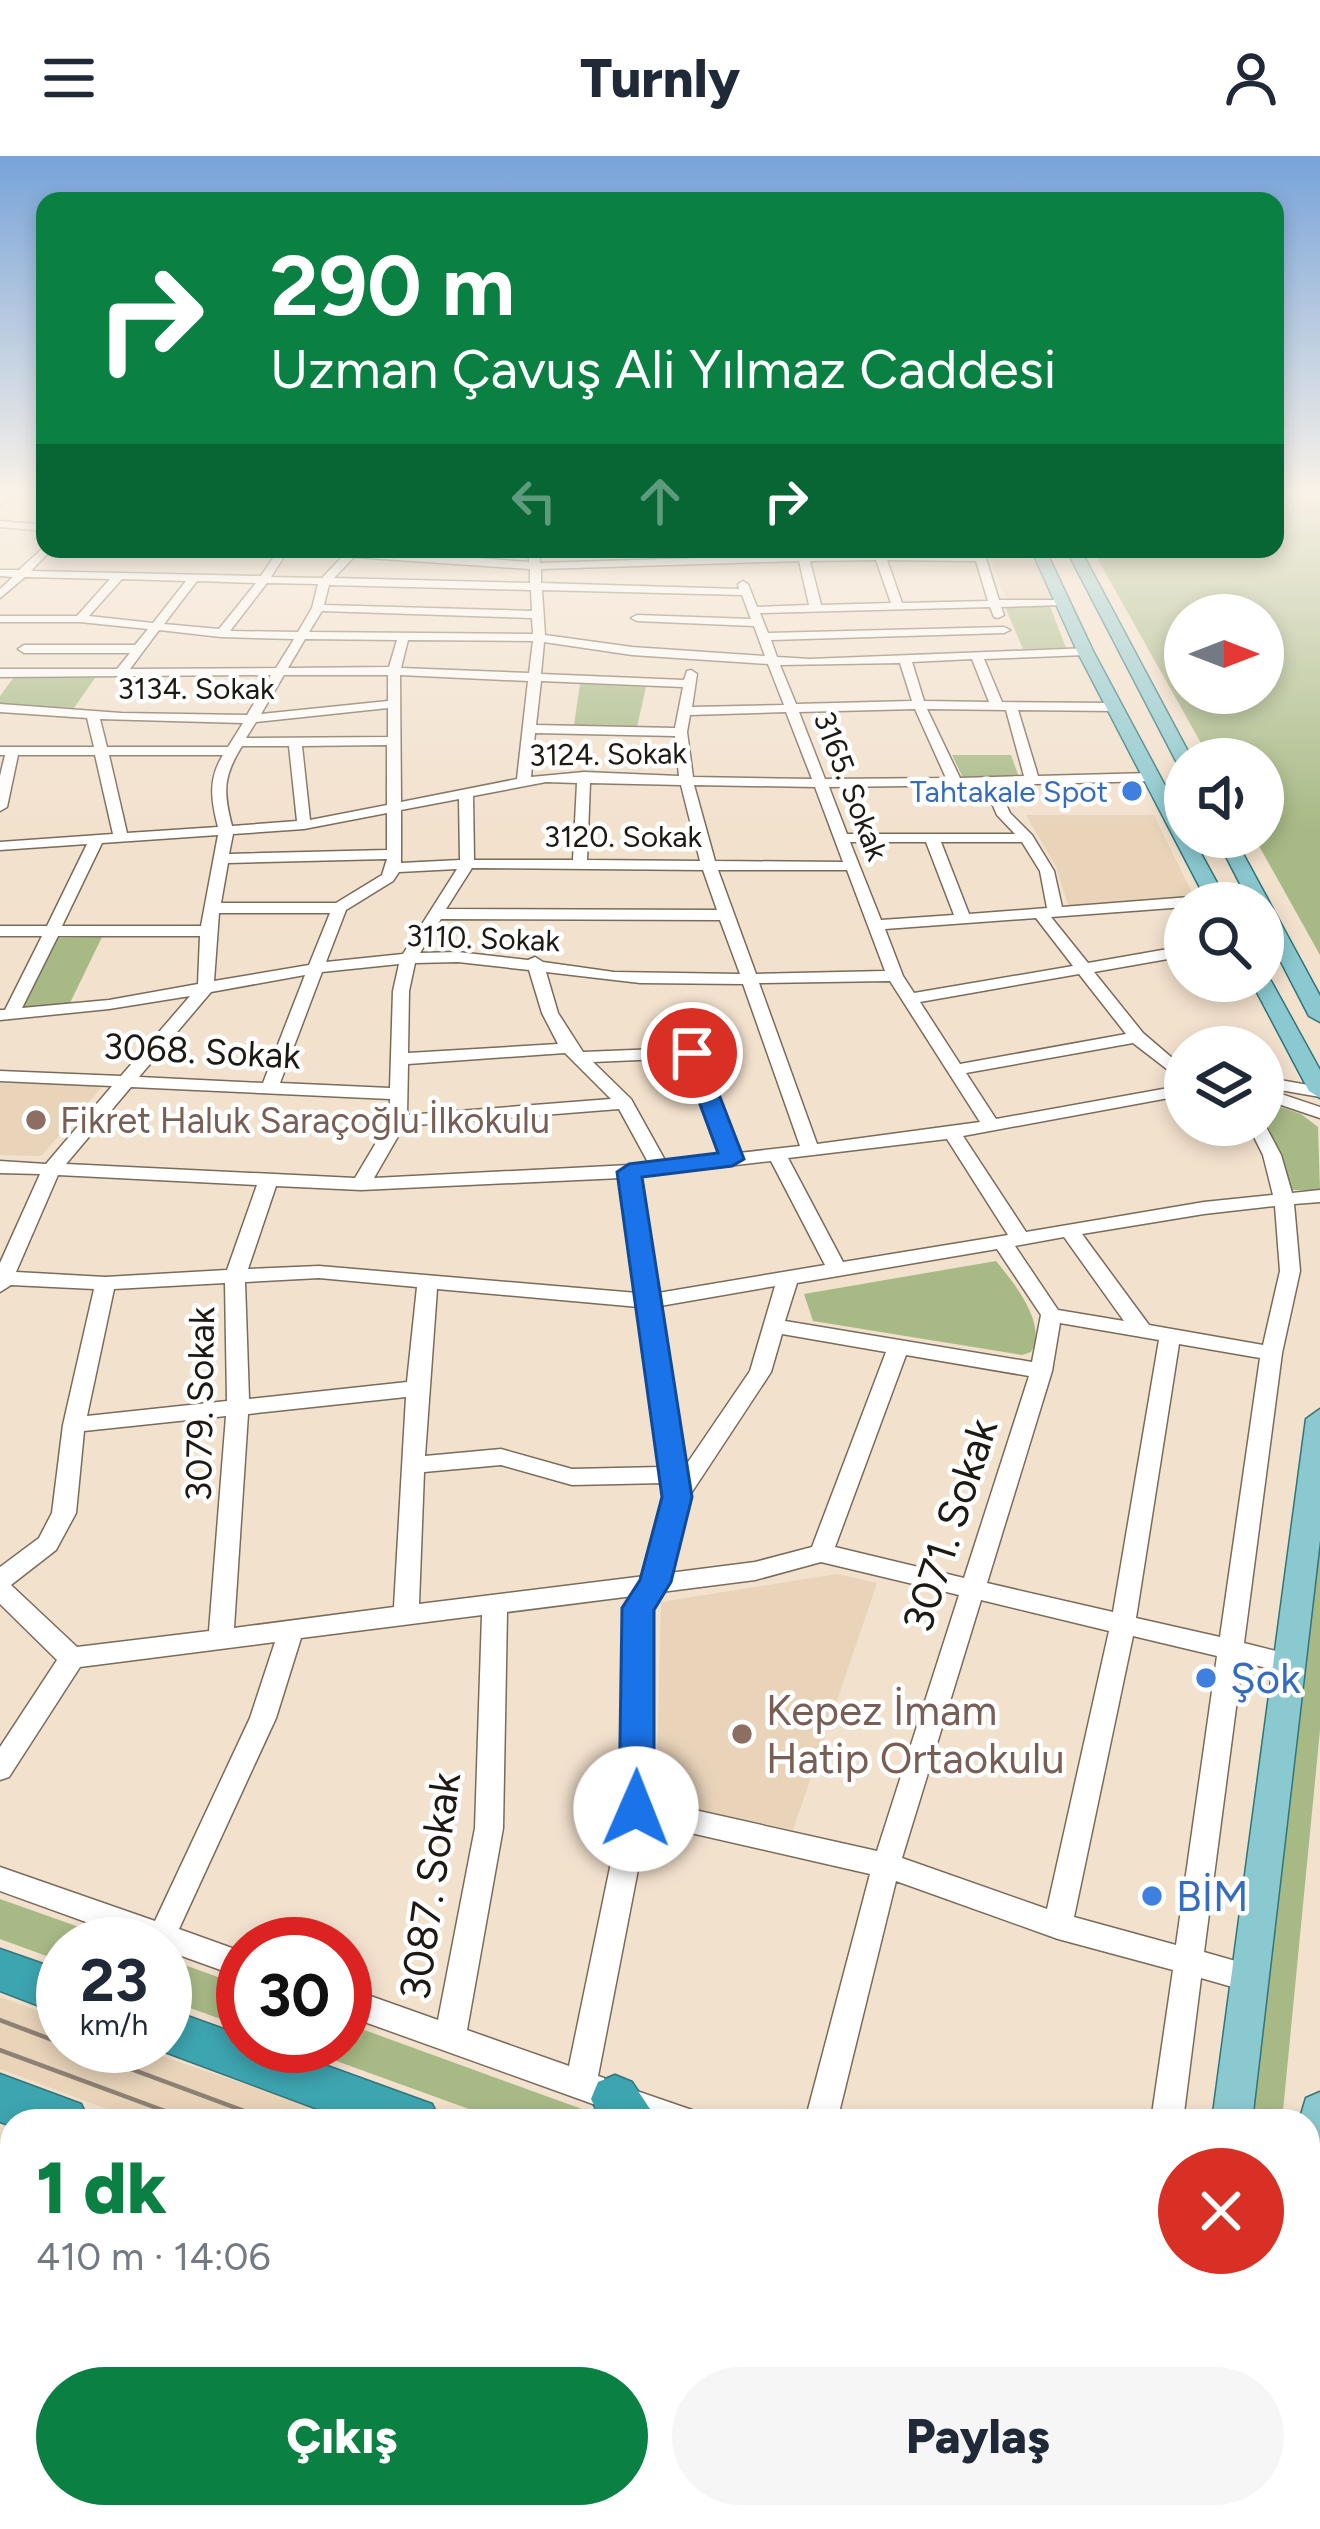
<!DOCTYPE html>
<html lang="tr">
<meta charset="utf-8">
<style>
:root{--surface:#fff;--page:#f6f6f7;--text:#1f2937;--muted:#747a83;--accent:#0b8043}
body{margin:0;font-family:Figtree,sans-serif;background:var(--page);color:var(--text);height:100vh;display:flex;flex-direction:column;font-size:45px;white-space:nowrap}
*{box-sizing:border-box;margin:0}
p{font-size:39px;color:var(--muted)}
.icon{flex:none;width:66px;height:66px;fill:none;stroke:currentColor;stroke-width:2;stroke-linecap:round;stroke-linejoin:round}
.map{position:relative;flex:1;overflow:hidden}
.drawer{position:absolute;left:0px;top:1953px;width:1320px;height:420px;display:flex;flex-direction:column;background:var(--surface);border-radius:36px 36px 0 0;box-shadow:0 6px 18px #0003}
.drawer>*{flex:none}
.banner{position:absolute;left:36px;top:36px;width:1248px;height:366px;border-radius:24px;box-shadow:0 6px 18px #0003;background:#0b8043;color:#fff;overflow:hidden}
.needle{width:78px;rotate:90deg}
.controls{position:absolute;left:1164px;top:438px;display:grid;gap:24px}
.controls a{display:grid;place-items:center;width:120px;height:120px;border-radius:50%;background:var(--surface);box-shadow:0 6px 18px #0003;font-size:60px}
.speed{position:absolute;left:36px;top:1761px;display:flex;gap:24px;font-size:60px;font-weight:700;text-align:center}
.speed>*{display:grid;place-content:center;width:156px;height:156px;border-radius:50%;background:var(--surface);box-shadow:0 6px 18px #0003;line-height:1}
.speed small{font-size:30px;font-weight:400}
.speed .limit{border:18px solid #d22;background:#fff;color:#111}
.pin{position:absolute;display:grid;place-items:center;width:102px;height:102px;color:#fff;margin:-51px;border:6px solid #fff;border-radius:50%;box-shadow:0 3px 12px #0007}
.me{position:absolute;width:132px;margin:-66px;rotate:1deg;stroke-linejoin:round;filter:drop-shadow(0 0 9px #0008)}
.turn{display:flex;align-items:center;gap:42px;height:252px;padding:0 36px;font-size:54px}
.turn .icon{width:156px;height:156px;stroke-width:2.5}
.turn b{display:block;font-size:84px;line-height:102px}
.lanes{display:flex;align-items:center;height:114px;padding:0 36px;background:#0003;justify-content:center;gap:60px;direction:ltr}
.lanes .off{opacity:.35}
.round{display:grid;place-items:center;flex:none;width:126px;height:126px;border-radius:63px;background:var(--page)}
.head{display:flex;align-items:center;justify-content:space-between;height:204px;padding:0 36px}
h1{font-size:72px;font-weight:800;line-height:90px;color:var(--accent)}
.cta{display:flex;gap:24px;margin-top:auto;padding:24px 36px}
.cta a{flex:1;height:138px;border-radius:72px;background:var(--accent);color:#fff;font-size:48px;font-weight:800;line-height:138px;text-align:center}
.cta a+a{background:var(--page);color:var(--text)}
header{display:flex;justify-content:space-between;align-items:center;height:156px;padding:0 36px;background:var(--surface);font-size:54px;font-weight:800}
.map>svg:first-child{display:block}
</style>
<header><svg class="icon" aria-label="menu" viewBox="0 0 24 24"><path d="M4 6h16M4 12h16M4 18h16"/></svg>Turnly<svg class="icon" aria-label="person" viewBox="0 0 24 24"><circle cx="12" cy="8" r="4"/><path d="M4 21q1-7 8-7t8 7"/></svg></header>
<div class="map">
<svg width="1320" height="2373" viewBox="0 0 1320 2373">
<rect width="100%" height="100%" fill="#f2e1cd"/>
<path fill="#e9d4ba" d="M987,393H1029L1054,443L1007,445Z
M1026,659H1154L1195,743L1069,752L1056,711Z
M0,927L103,930L41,1000L0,999Z
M837,1418L877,1427L793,1674L656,1644L661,1446Z
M0,1841L63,1864V1890H131L357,1965H139L0,1913Z"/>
<path fill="#a7ba86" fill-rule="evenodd" d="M1275,339H1320V799L1254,681H1263V603H1210L1092,393H1275ZM1263,459V537H1185V459Z
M1050,450L1066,492L1023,493L1005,451Z
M14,521L95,522L74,552L0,549V540Z
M580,528L646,531L637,571L574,569Z
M952,599H1011L1019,621L963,622Z
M102,781L69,849L21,851L57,782Z
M1263,945L1301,958L1318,971L1320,1034H1290C1284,1008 1263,966 1263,945Z
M996,1105C1015,1128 1048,1169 1031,1196L1022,1199L813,1165L804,1138Z
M1320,1376V1574L1282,1965H1249Z
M0,1743L127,1788H63V1806L0,1783Z
M165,1802L243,1830V1871L165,1843Z
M345,1867L604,1961L608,1965H502L295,1890H345Z
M760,2361H953L982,2373H789Z"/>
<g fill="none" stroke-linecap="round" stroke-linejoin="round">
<g stroke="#7a6b5a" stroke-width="3">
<path id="minor" d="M1,339H12L0,350V341Z
M27,339H45V343Z
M0,365L45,369V375L0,371Z
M45,390L52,393L31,415L261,420L279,393H360L529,406V393H539L540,407L798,399L797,393H807L808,398L974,399L973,393H983L999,444H1066V448L1062,449L1001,451L1004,459L998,462L994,461L990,451L760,457L768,477L1004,471L1010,474L1004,477L771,484L777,501L810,503L1089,492V498L1085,499L984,503L1002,546L1113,547L1119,551L1113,555L1018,554L1038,620L1151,617L1158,621L1151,625L997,629L1010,657L1032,679L1054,715L1062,751L1216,739L1224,744L1221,747H1185V751L1051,761L1088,807L1185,790V800L1094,816L1143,877L1185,913V927L1133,887L966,917L996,963L1185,929V939L963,980L1026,1076L1204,1046L1273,1039L1263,999L1248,969H1263V965L1281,999L1292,1037L1320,1034V1046L1294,1048L1300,1115L1282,1197L1244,1487L1296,1500L1300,1507L1296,1514L1287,1517L1242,1506L1204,1796L1260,1812L1265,1822L1260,1832L1250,1836L1201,1822L1183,1965H1151L1173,1814L1058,1783L896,1725L837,1965H805L870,1718L647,1667L598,1920L604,1922L608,1933L604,1944L593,1948L345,1859V1831L438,1864L475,1672L482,1459L301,1482L276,1562L179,1773L243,1796V1822L165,1794V1788H147L0,1735V1711L155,1765L250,1562L275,1486L80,1511L9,1621L0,1624V1591L57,1504L0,1448V1411L39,1382L52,1357L63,1269L94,1133L11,1129L0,1136V1107L40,1018L0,1017V1005L46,1008L112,930L0,925V915L121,920L190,840L109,853L0,864V854H5L42,780H0V770H47L87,688L0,694V686L113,678L95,599H18L7,651L0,655V620L5,599H0V591H94L87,562L0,556V548L121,557L247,559L271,519L0,521V513H117L130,497H24L18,493L24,489H135L148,473L80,466H0V460H77L110,423L25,421L0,442V433L13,421L0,420V414H19ZM287,396L343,400L322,422L271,421ZM354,401L530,413V427L334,422ZM876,404L891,447L821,449L810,405ZM887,404L976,405L988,445L902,447ZM799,405L809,449L757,451L748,428L743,425L738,428L739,433L541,427V413ZM122,423L186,425L153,467L89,460ZM197,425L256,427L219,473L164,468ZM267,427L318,428L312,452L298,476L230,475ZM329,429L531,434L532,455L324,449ZM542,434L742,439L751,463L637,459L631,462L637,465L754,470L765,500L632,491L545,479ZM322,455L532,462L533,478L309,476ZM159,474L221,481L294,483L276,512L130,513ZM305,483L397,484L389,511L288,512ZM408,484L533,485L529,517L401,512ZM544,486L632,499L768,508L784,549L692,551L697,518L691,514L687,515L684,524L541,518ZM972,503L989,546L924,545L912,506ZM900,507L912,545L796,548L780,509ZM284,519H388V545L261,558ZM400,519L528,525L517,623L401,646ZM541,525L683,531L675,572L536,569ZM388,552V581L246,582L256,566ZM915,553L946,622L825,623L799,556ZM927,553L1006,554L1024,620L960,622ZM786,556L812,623L693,621L687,576L690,559ZM100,563L243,567L228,591H107ZM535,577L675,580L679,620L584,616L531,621ZM387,589V649L310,664L302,590ZM242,590H289L297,665L232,670C223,635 223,621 242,590ZM109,599H223C208,623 211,644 218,671L127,677ZM546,626L577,627L573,704H474L473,640ZM590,627L681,629L700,705L587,704ZM694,629L815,631L843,706L715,705ZM984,629L997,659L1015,678H847L829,631ZM459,643L460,704L401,707V654ZM387,657V694L229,698L233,678L304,673ZM218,679L201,770H62L102,687ZM850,686H926L954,759L881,764ZM941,686H1022L1040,715L1047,752L969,758ZM387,703L382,719L336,747H221L228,707ZM472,712L703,714L717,754L446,753ZM457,713L403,798L326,806L346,754L393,725L399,716ZM718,714H847L885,815L756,818ZM219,757H330L309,809L214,825ZM1036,762L1073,810L914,837L903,820L885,773ZM441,763L720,764L740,818L614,816L543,806L535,801L528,804L458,796L420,797ZM58,780H200L198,828L109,844L22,852ZM458,806L529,814L542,857L558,888L408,897L409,835L415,807ZM399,808L393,835L390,932L280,927L322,816ZM546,816L640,827L743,828L800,990L739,997L701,897L698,851H686L684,855L683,892L583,896L558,857ZM1079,818L1126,878L960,908L920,846ZM305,819L263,927L139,921L211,836ZM890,825L980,966L817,988L759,827ZM565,897L611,943L407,959L408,908ZM685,902L721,999L666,1006L631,943L593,906ZM131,931L390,943L389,965L355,1022L66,1008ZM619,953L649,1008L374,1022L404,970ZM947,983L1008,1079L843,1106L788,1002ZM771,1005L825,1109L658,1137L640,1020ZM58,1019L257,1029L227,1114L105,1121L16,1116ZM621,1022L637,1137L319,1110L248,1113L276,1030L361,1034ZM1275,1050L1280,1115L1263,1189L1149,1169L1082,1078L1204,1058ZM1064,1081L1124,1165L1058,1154L1015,1090ZM997,1093L1041,1159L1032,1206L785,1165L797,1127ZM319,1122L417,1131L407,1226L249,1243L245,1126ZM225,1127L227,1245L87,1260L114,1133ZM775,1130L750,1215L684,1312L660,1150ZM437,1133L639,1151L661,1311L572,1313L501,1293L425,1300ZM1060,1167L1159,1184L1113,1456L987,1427L1052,1215ZM782,1178L886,1196L812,1391L755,1406L669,1417L688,1342L771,1216ZM1179,1188L1260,1202L1220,1481L1136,1462ZM906,1199L1029,1220L964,1422L835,1391ZM406,1241L394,1451L234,1472L248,1258ZM226,1260L209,1475L77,1491L11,1429L56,1394L76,1357L84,1275ZM501,1309L572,1329L664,1327L665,1341L645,1420L419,1448L424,1316ZM821,1406L959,1439L877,1695L650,1644V1453L661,1436L755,1424ZM633,1440L626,1452L622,1653L569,1910L467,1874L503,1672L507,1456ZM981,1444L1109,1475L1047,1753L902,1702ZM1133,1480L1217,1500L1176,1789L1074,1761Z
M1263,921L1320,931V941L1263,931Z
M1263,932L1320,951V962L1263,943Z
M628,1932L692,1954L697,1965H636L617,1958L612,1947L617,1936Z
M0,2057L12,2062V2094L0,2089Z
M663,2361H722L727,2373H668Z"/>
</g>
<g stroke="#327479" stroke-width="3">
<path id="major" d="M1031,393H1045L1093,495L1185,667V681H1192L1228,747H1208L1077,495Z
M1066,393H1080L1192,603H1185V610L1176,605Z
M1216,681H1234L1320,840V866L1309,860L1263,771V747H1250Z
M1263,819L1271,825L1320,914V942L1309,935L1251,825H1263Z
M1320,1253V1384L1252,1965H1212L1306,1263Z
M1320,1936V2306L1310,2310L1308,1965H1299L1306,1942Z"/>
</g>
<g stroke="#327479" stroke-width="3">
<path id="highway" d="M0,1793L63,1815V1859L0,1835Z
M165,1852L243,1880V1890H272L432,1948L440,1965H350L149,1890H165Z
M0,1918L81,1948L89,1965H12V1970L0,1966Z
M615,1919L632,1926L658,1965H602L591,1943L598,1926Z
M12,1988V2038L0,2039V1989Z
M1310,2073L1320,2077V2149L1308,2144Z
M1310,2259L1320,2263V2333L1312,2336L1320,2340V2373H1270L1273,2361H1308Z
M1087,2361H1173L1178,2373H1092Z"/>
</g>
<use href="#minor" fill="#fff" fill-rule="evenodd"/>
<use href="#major" fill="#8bc9d0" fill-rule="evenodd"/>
<use href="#highway" fill="#3da5b0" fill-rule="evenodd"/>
<path stroke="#8c8173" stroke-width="4.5" d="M0,1864L63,1888
M69,1890L271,1965
M0,1894L192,1965
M1308,2347L1320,2352
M1259,2361L1292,2373"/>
</g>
<linearGradient id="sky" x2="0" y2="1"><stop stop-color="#77a3d9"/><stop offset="0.5" stop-color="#f9f2e8"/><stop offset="1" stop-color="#f9f2e8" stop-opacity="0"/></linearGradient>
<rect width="1320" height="672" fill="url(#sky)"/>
<path fill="#1a73e8" stroke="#114b97" stroke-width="3" d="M692,890L703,897L744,1003L732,1010L642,1021L692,1341L671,1426L654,1454V1653L649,1664L636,1668L624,1664L619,1653L622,1452L640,1424L662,1341L617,1016L629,1008L718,997L681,897Z"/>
<g fill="#3f7fe0" stroke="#fff" stroke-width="4.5">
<circle cx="1132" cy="635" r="12"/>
<circle cx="1206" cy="1522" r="12"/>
<circle cx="1152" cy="1740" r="12"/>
</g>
<g fill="#8d6e63" stroke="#fff" stroke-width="4.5">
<circle cx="36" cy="964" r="12"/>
<circle cx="742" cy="1578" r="12"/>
</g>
<g text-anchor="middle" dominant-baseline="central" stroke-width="9" stroke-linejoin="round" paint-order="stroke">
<g font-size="30" fill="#1e1912" stroke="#fff">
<text x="196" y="532">3134. Sokak</text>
<text transform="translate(608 598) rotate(-1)">3124. Sokak</text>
<text transform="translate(851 630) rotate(69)">3165. Sokak</text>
<text x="623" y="680">3120. Sokak</text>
<text transform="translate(483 782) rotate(2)">3110. Sokak</text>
</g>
<g font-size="30" fill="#366cbe" stroke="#fff" text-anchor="end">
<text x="1108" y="635">Tahtakale Spot</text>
</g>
<g font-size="36" fill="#1e1912" stroke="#fff">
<text transform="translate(202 895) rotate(3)">3068. Sokak</text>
<text transform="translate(200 1248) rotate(-89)">3079. Sokak</text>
</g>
<g font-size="36" fill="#785e54" stroke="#fff" text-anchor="start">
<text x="60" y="964">Fikret Haluk Saraçoğlu İlkokulu</text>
</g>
<g font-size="42" fill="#1e1912" stroke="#fff">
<text transform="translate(950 1369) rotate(-72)">3071. Sokak</text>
<text transform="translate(430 1730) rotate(-82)">3087. Sokak</text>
</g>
<g font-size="42" fill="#366cbe" stroke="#fff" text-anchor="start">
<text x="1230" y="1522">Şok</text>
<text x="1176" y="1740">BİM</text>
</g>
<g font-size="42" fill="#785e54" stroke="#fff" text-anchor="start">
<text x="766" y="1554">Kepez İmam<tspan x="766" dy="48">Hatip Ortaokulu</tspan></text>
</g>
</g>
</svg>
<div class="controls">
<a><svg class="needle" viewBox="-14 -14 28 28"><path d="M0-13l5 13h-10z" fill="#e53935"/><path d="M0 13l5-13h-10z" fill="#747a83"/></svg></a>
<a><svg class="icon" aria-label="sound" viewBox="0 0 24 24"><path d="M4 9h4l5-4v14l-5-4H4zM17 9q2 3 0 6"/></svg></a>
<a><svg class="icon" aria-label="search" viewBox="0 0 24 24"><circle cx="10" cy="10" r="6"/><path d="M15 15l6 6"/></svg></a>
<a><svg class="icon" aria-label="layers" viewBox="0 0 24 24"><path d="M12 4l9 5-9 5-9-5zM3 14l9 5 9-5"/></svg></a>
</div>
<div class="speed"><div>23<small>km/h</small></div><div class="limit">30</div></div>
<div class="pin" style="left:692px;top:897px;background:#d93025"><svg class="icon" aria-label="arrive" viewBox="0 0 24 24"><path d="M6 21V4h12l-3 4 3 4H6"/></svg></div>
<svg class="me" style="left:636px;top:1653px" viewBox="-20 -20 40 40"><circle r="19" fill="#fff"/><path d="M0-13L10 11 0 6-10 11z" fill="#1a73e8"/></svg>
<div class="banner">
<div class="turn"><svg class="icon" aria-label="right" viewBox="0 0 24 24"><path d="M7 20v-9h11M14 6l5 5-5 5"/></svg><div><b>290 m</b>Uzman Çavuş Ali Yılmaz Caddesi</div></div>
<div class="lanes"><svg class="icon off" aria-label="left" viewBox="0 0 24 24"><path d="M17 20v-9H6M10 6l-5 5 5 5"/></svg><svg class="icon off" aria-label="ahead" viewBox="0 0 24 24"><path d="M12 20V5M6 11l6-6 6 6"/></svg><svg class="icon" aria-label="right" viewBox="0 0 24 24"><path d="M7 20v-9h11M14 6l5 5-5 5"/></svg></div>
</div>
<section class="drawer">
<div class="head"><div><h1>1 dk</h1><p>410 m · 14:06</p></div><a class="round" style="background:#d93025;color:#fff"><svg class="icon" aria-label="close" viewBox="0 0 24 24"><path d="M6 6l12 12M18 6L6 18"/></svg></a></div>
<div class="cta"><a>Çıkış</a><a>Paylaş</a></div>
</section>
</div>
